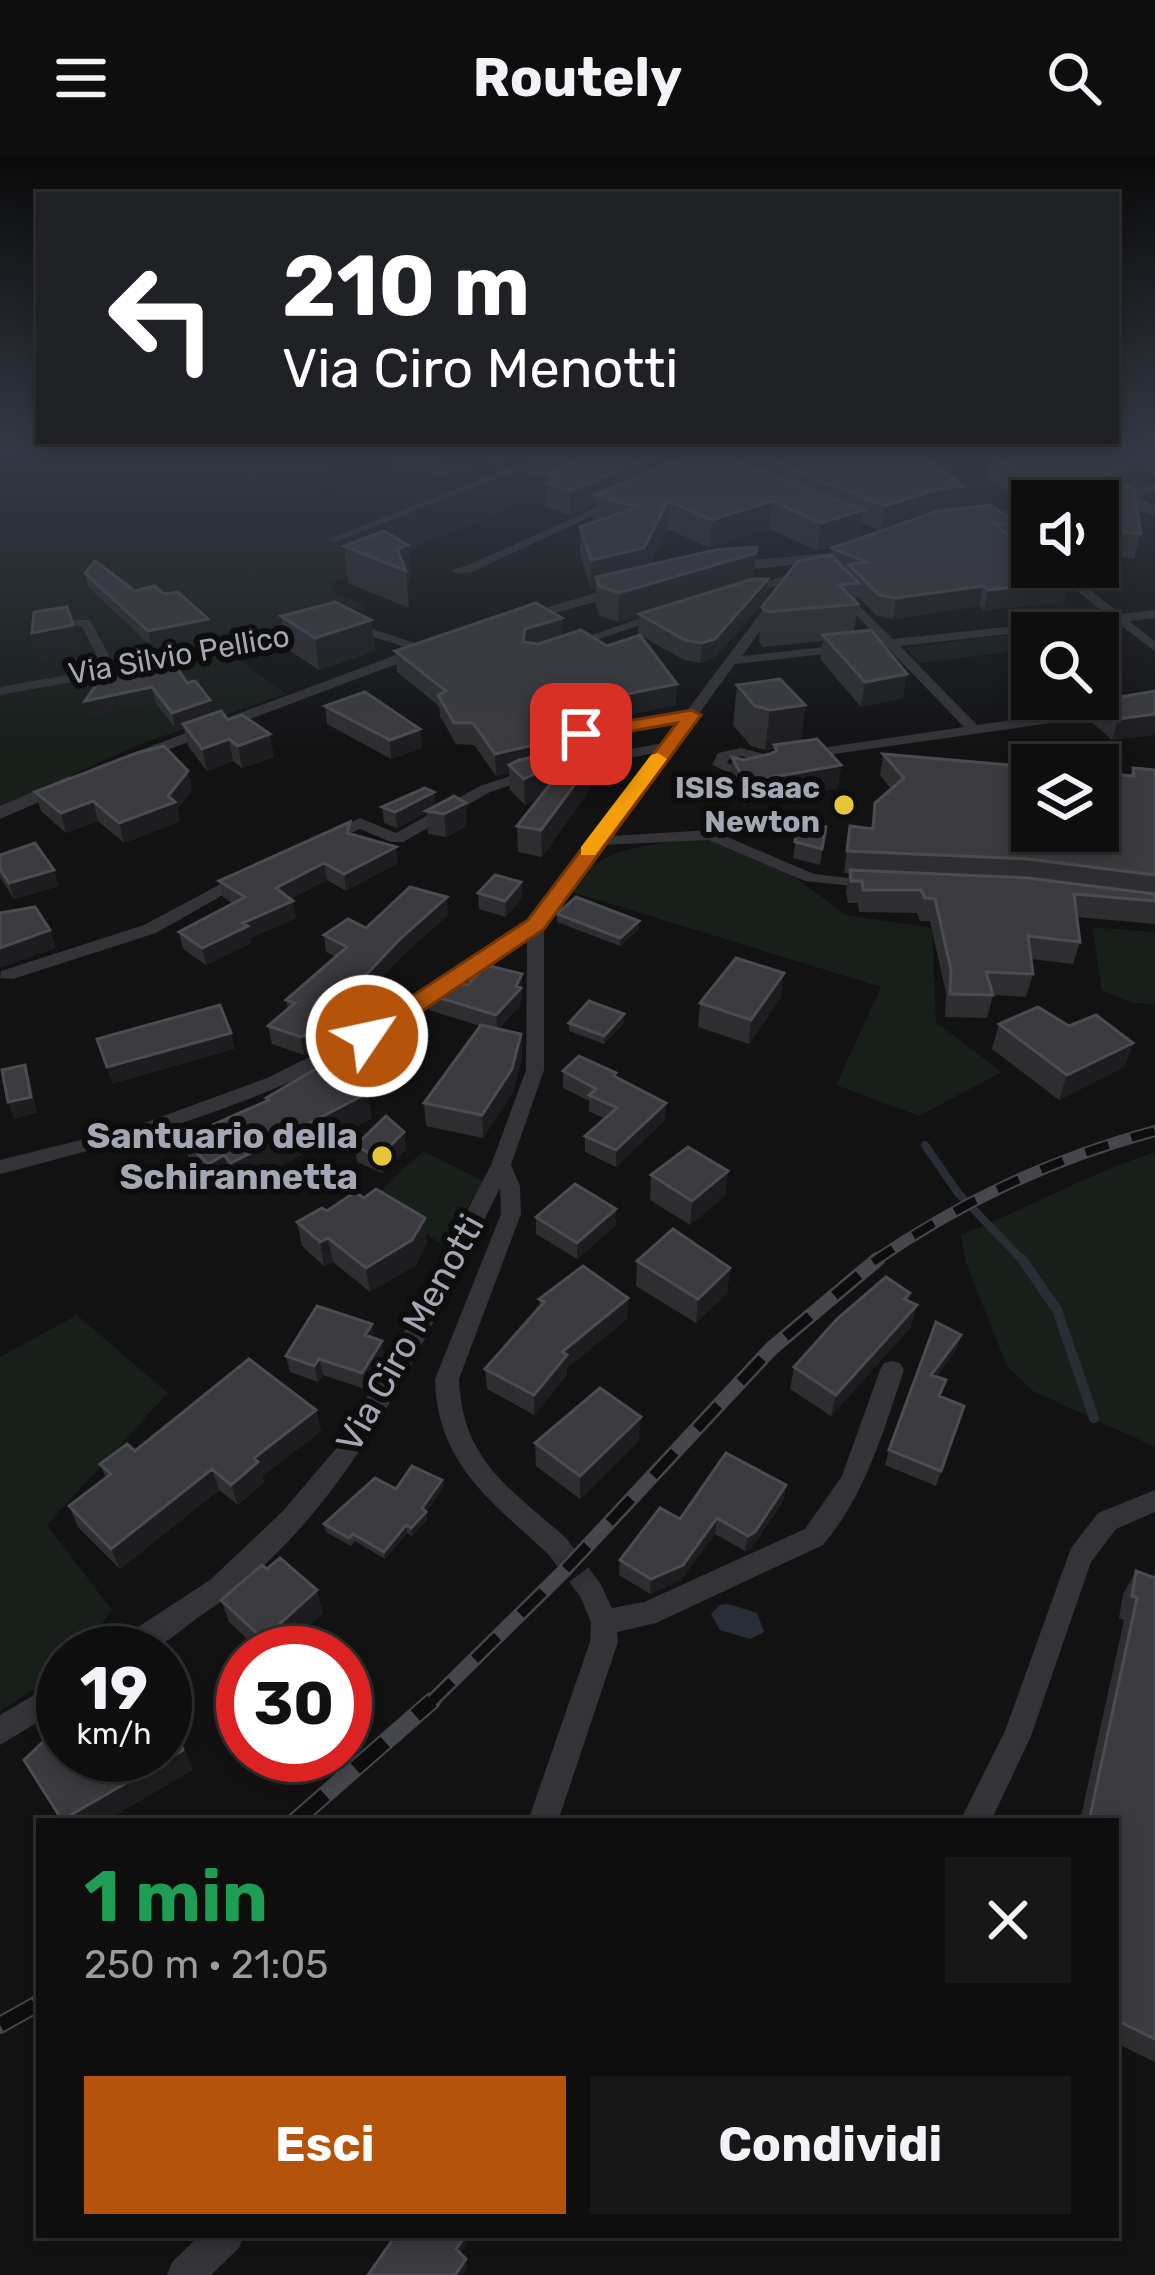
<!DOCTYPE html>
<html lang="it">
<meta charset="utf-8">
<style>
:root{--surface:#0e0e0e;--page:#171717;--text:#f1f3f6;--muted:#9b9c9e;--line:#2e2e2e;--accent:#b45309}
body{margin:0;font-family:Rubik,sans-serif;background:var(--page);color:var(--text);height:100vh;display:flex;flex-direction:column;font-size:45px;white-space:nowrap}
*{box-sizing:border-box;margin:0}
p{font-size:39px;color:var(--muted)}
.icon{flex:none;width:66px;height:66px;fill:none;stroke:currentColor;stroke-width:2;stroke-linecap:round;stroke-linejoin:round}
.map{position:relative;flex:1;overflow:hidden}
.details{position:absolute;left:36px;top:1662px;width:1083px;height:420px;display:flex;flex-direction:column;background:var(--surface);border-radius:0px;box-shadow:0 6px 18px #0003,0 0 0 3px var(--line)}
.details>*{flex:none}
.hud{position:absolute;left:36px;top:36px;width:1083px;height:252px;border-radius:0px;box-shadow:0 6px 18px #0003,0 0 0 3px var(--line);background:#202124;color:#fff;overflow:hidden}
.tools{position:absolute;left:1011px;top:324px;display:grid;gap:24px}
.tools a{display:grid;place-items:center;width:108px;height:108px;border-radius:0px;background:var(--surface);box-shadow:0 6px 18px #0003,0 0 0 3px var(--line);font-size:60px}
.speed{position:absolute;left:36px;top:1470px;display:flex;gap:24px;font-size:60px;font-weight:700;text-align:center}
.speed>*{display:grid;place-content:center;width:156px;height:156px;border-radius:50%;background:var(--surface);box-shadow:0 6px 18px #0003,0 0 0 3px var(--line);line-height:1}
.speed small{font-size:30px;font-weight:400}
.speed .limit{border:18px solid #d22;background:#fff;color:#111}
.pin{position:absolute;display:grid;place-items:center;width:102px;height:102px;color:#fff;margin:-51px;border-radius:24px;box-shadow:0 6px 18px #0006}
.me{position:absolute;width:132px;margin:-66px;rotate:56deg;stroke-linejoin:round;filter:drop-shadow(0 0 9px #0008)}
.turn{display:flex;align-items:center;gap:42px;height:252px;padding:0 48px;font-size:54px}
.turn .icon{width:156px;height:156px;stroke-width:2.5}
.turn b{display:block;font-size:84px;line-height:102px}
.round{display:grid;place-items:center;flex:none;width:126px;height:126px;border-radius:0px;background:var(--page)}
.summary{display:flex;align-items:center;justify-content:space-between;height:204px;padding:0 48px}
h1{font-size:72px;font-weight:700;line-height:90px;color:#1e9e55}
.primary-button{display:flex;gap:24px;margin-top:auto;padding:24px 48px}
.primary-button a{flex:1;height:138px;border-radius:0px;background:var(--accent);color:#fff;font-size:48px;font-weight:700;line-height:138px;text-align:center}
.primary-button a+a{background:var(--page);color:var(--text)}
header{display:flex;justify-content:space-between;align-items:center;height:156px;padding:0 48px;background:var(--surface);font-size:54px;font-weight:700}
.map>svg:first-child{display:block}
</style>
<header><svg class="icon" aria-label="menu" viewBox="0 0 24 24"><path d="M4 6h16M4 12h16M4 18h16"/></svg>Routely<svg class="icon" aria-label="search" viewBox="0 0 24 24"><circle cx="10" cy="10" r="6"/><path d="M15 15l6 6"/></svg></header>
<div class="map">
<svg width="1155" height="2119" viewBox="0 0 1155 2119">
<rect width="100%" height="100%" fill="#121213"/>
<path fill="#181e1a" d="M0,295H342L312,334L334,338L397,310L417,316L406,322L447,336L505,313L562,331L334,426L332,436L366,449L233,499L286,538L138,589L0,651Z
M1056,473L1061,477H1032V493L920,507L906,492Z
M684,684H718L791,718L846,759L932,772L936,866L1002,916L919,960L836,929L881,831L569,735C594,693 640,691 684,684Z
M1092,771L1155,776V848L1134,847L1102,835Z
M423,995L483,1025L445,1091L379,1045L368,1046Z
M1155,996V1291L1033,1235L1007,1210L966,1107L961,1079C1027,1053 1087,1018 1155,996Z
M77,1159L168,1237L47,1369L112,1454L81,1497H63V1515L0,1555V1201Z"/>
<path fill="#292e36" d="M728,1448L757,1457L764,1476L750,1483L720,1474L711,1458L720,1449Z"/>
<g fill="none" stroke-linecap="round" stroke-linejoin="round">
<path stroke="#292e36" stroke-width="8" d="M925,989L958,1037L1024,1106"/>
<path stroke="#292e36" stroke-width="10" d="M1022,1103L1057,1154L1094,1262"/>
<path stroke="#2f3033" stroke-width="24" stroke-dasharray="24 12" stroke-linecap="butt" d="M557,1390L591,1435"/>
<path fill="#333338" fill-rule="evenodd" d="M553,295H566L336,386L326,384Z
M613,344L622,346L472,416L457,418L451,414L466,410Z
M994,364H1002L1032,388V397L994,368Z
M1048,411H1061L1121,458L1155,454V462L1129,465L1155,485V495L1116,466L900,490L977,569L1155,544V552L799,603L792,599L794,596L964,571L887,491L735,508L610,680L711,674L814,718L874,725L880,727V733L805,725L709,684L602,689L544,768V914L511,1009L520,1030L521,1058L459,1223C462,1305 510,1332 566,1382L570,1390L566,1398L557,1401L548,1398C491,1345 437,1308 435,1223L501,1058L500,1032C423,1185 353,1356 206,1456C190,1466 162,1492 145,1497C135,1500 119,1497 108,1497L112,1488L210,1424L283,1355L339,1289L400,1184L491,1009L526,914L527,781C476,815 426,853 373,884C258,951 128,985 0,1018V1004L133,971L267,922L360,876L530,764L656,597L562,614L557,613V607L663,587L679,565L604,578L597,574L604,570L686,556L774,439L784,442L742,500L881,485L834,436L832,433L838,429L893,483L1108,460Z
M795,417L801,421L799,424L743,438L737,434Z
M658,456L668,459L571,493L560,490Z
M73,464H90L109,499L108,502L73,509V503L96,497L82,471L67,468Z
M343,466H351L433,493L422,496L343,472Z
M311,470L317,474L315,477L234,497L0,539V531L234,489Z
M741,592L764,598L767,616L741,622L712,609L718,597ZM741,600L752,604L754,610L742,613L727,607L729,603Z
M532,613L539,617L537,620L490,636L403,686H391L360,673L328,687L320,682L360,662L396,677L480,630Z
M245,715L251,717V723L156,777L13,823L0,822L1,815L144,769Z
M892,1205L900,1207L904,1214C883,1276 866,1338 823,1389L656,1467L617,1476L618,1486L558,1665H528L590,1486L591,1466L578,1435L582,1427L591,1423L600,1427L612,1452L644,1446L805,1373L842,1320L880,1214L884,1207Z
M1155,1334V1356L1116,1373L1091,1406L1031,1580L991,1665H960L1005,1575L1071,1392L1098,1357Z
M63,1522V1551L0,1589V1559Z
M200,2079H244L239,2092L211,2119H167L172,2106Z"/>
<path fill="#333338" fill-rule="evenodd" d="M1155,327V335L1137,341L1155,350V359L1132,352L1121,339Z
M1032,350V358L965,365L958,361Z
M831,397L838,401L836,404L720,417L712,412L720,407Z
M629,427L634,429V435L516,468L508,463Z
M423,489L437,493L111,615L95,611Z
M69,620L78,626L76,630L0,663V650Z"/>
<g stroke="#46474d" stroke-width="12">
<path id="rail-far2" d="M873,1106C962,1045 1051,1003 1155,975"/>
</g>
<g stroke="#46474d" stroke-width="15">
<path id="rail-far1" d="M429,1548L563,1416L772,1192L878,1103"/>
</g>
<g stroke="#46474d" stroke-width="18">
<path id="rail" d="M295,1665L432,1545
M0,1869L39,1847"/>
</g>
<use href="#rail-far2" stroke="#0d0d0e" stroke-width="8" stroke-dasharray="24" stroke-linecap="butt"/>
<use href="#rail-far1" stroke="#0d0d0e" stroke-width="10" stroke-dasharray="32" stroke-linecap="butt"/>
<use href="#rail" stroke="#0d0d0e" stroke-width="14" stroke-dasharray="40" stroke-linecap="butt"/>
</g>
<path fill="#2e2e31" d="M372,295H716L714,296L722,299V295H919L957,353L1011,364L1015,343L987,321L992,297L994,295H992H1155V322L1130,303L1124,331L1141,378L1134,403L1098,399V345H1032V382L1018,371L1016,384L1065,446L984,454L979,450L893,463L876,459L857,440L856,446L858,448L854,476L903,542L861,551L820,503L823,485L763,491L759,486L762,451L831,399L832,392L881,375L862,367L860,382L818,395L769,373L710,392L667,373L649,409L754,423H768L766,443L714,502L700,507L684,504L638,478L639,460L618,466L599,459L596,450V432L591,433L580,399V371L594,366L595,348L570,359L545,351L546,322L525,316V301L503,310L489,305L442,320L372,301Z
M408,389L411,425L407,427L409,452L348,427L344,390Z
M85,417L208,463L210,478L151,490L88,431Z
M281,460L371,464L375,495L319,514L286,492Z
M562,480L676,549L628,559L632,565L631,586L589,593L590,633L542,701L518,696L517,670L539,641L525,649L510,634L509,617L496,620L474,589L456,588L440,560L439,550L397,516L395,495Z
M139,509L187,527L212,558L228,564L274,601L242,612L233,605L207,615L188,590L183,569L175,572L155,546L89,560L140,515Z
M737,529L805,549L801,585L841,609L838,632L743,649L730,624L732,601L744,604L774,596V593L765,594L751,590L733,569Z
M1155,535V579L1112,584L1091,566L1097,545Z
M325,550L420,573L422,592L391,603L327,568Z
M883,598L1130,620L1133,612L1155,614V768L1077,761L1080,786L1073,808L1031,803L1033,818L1026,841L993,839L987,862L945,861L946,837L930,765H920L917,757L859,756L858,747H848L846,736L849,717H844L850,670L871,673L875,647L891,633L880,619Z
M192,634L177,653L180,665L124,687L98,665L66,677L41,655L35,636Z
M434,636L435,650L467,670L446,681L428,678L426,656L397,672L384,667L382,651Z
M798,669L826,671L820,709L793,702Z
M351,678L398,707L346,735L327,724L290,743L293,745L296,762L250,782L251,787L206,809L183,793L179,776L233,748L223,741L219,725Z
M0,699L59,730L14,743L0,721Z
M521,726L522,742L506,761L479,753L478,737Z
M557,758L639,773L620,790L557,766Z
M448,759L401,801L316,893L304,899L272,888L268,870L288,853L286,844L336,801L326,796L324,779Z
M522,818L521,848L499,873L521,878L522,901L513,936L483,982L426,970L424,947L480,870L429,854L427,838Z
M781,841L749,888L698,871L700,847Z
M569,867H624L604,888L569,875Z
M999,868L1069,870L1133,887L1124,911L1059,944L992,893Z
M563,915L616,917V921L665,964L616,1011L585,996V980L605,963L589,955V945L563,932Z
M266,942L372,962L237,1032L230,1024L214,1032L190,1006L183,982L267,945Z
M404,976L406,993L382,1017L357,1006L355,990Z
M728,1015L725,1040L690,1069L650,1044L651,1019Z
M616,1053V1069L577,1103L536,1078V1061Z
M327,1055L427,1086L416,1109L370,1136L333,1106L324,1110L302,1090L297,1066Z
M637,1105L730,1112L727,1137L696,1167L636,1130Z
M910,1137L908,1145L911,1171L831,1260L790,1233L794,1211Z
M628,1142L627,1163L567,1212V1219L534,1259L487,1233L485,1213L540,1151L539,1143Z
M372,1168L374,1182L385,1201L365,1233L323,1219L318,1226L290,1216L286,1200Z
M961,1179L956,1194L937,1220L940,1241L964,1250L936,1330L885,1309L889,1294Z
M316,1254L321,1275L262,1320L264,1326L238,1349L219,1334L120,1413L78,1371L69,1350L106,1322L100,1308L135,1295Z
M639,1284L580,1343L536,1310L535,1287Z
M442,1324L443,1332L426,1356L427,1364L412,1380L407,1377L385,1403L355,1385L351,1390L326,1376L324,1368L396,1333Z
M786,1329L783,1345L752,1392L745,1395L715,1378L681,1424L650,1438L619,1419L620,1404L680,1363Z
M1136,1415L1152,1421L1155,1416V1906L1116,1887V1665H1080L1124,1464L1119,1462L1123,1438Z
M221,1444L323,1457L279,1497H262L229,1466Z"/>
<path fill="#1d1d1f" d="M448,295H488L489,305L442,320L441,297Z
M503,295H524L525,301L503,310Z
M664,295H716L608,342L595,339V348L570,359V335Z
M1130,308L1124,331L1089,345L1094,321Z
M962,330L957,354L881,375L885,350L935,334Z
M668,345L667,373L643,420L596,421V432L591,433V404Z
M772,345L769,373L710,392L712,364Z
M864,354L860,382L818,395L821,367Z
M408,389L411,425L407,427L406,415L397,393Z
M757,391L753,425L618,466L619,437Z
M768,423L766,443L714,502L700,507L702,487Z
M1070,426L1065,446L984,454L988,434Z
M983,430L979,450L893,463L896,442Z
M562,462V483L526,494L523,486L525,473Z
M208,463L210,478L151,490L148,475Z
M371,464L375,495L319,514L315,482Z
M73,469L80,496L40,504L32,477Z
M907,518L903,542L861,551L865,526Z
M677,528L676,549L543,576L533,564L542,555Z
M152,531L155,546L89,560L85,545Z
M210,544L213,559L175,572L172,557Z
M805,549L800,590L774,589V593L765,594L770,554Z
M1155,558V579L1112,584L1118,563Z
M632,565L631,586L589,593L590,633L542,701L541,674L574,623L525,649L524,623L509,609V617L496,620L495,598L580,573Z
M420,573L422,592L391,603L390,584Z
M270,578L274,601L242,612L238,590Z
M229,583L233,605L207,615L202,593Z
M841,609L838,632L743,649L745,626Z
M188,615L192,634L177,653L180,665L124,687L119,667L168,640Z
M434,636L435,652L397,672L395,656Z
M93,645L98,665L66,677L61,657Z
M466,647L467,670L446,681L444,658Z
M396,691L398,707L346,735L344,718Z
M324,707L327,724L279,748L276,732Z
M54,714L59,730L14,743L9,727Z
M521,726L522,742L506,761L505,745Z
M447,741L448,759L401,801L316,893L304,899L301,881L399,784Z
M293,745L296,762L250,782L251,787L206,809L202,792L243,767Z
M639,765V773L620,790V782Z
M50,774L56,792L0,812V792Z
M784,817L781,841L749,888L751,864Z
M522,818L521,848L497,875L496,859L516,830Z
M624,858V867L604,888V880Z
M231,877L235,893L112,928L107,911Z
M521,878L522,901L513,936L483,982L482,959Z
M1133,887L1124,911L1059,944L1067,919Z
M25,909L31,926L37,957L14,963L8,946Z
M368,937L372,962L237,1032L231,1007Z
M666,947L665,964L616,1011V994Z
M404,976L406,993L382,1017L379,1001Z
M224,999L230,1024L214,1032L208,1008Z
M728,1015L725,1040L690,1069L692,1045Z
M616,1053V1069L577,1103V1087Z
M425,1062L427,1086L416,1109L370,1136L366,1112Z
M328,1082L333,1106L324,1110L320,1086Z
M730,1112L727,1137L696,1167L698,1143Z
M628,1142L627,1163L567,1212V1219L534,1259V1239L562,1196Z
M917,1149L911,1171L831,1260L836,1239Z
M372,1168L375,1184L365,1179Z
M961,1179L956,1194L927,1234L931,1219Z
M382,1185L385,1201L365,1233L362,1217Z
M319,1203L323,1219L318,1226L314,1210Z
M316,1254L321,1275L262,1320L264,1326L238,1349L231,1329L254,1302Z
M641,1261L639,1284L580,1343V1320Z
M212,1313L219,1334L120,1413L111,1393Z
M442,1324L443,1332L425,1357L427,1364L412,1380L411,1372L422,1352Z
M786,1329L783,1345L752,1392L745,1395L748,1380Z
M717,1362L715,1378L681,1424L650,1438L651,1423Z
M406,1369L407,1377L385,1403L384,1396Z
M317,1434L323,1457L279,1497H268L263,1483Z
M165,1544L193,1614L106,1665H63L165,1548Z
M466,2079H473L459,2100L456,2093Z
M466,2103L468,2110L462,2119H455Z"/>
<path fill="#3b3b3f" stroke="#4b4c51" stroke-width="3" d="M531,295H664L570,335L545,327L558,322L546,318L572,307Z
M697,295H711L864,354L821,367L772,345L712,364L668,345L644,392L591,404L580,371L638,351L595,339Z
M745,295H919L962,330L935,334L885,350Z
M995,295H1123L1129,299L1130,308L1125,314L1094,321L1105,332L1133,330L1141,378L1098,373V345H1032V353L1016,341L1044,337L1040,323H1026L992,297Z
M991,349L1019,370L993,367L1032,397V411H1051L1070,426L988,434L983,430L896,442L879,439L849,409L866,406L832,392L938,355Z
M384,375L408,389L397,393L406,415L344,390Z
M757,391L756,397L619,437L599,430L596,421L715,394Z
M831,399L859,427L839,429L858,448L766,456L762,451L798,405Z
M95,405L135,435L154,430L165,438L178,436L208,463L148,475L85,417Z
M753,423H768L715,483L702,487L685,484L639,458Z
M335,446L371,464L315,482L281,460Z
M536,447L562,462L525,473L523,486L538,488L581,474L607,490L640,479L677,528L542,555L533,564L545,571L627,557L632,565L580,573L584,577L495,598L473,567H454L438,539L446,535L395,495Z
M67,451L73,469L32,477L34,456Z
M871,474L907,518L865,526L823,479Z
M172,503L187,527L195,525L210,544L172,557L152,531L85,545L102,520L142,515L139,509Z
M780,523L805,549L770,554L755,550L737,529Z
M1155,535V558L1118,563L1097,545Z
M365,536L420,573L390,584L325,550Z
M221,555L228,564L242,559L270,578L238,590L229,583L202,593L183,568Z
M817,583L841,609L745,626L732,601L744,604L770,598L777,595L774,589Z
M164,590L188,615L168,640L175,646L119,667L93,645L61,657L35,636L137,597Z
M589,590L575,597L590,608L541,674L517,670L574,598L524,623L509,609L519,604Z
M883,598L1032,611V675H1098V617L1134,620L1133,612L1155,614V719L1028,703L847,695L850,670L873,673L875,647L904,622Z
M425,632L434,636L395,656L382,651Z
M454,640L466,647L444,658L426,655Z
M350,666L347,677L396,691L344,718L324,707L276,732L293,745L243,767L248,770L202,792L179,776L245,741L219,725Z
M798,669L826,671L822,693L795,686Z
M35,687L54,714L9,727L0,713V699Z
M850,714L1028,722L1155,738V745L1074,738L1080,786L1028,780L1033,818L986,816L993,839L950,838L951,814L935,743L925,742L921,734H863L862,725H851Z
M495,719L521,726L505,745L478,737Z
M410,731L447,741L399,784L313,875L301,881L268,870L295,847L286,844L347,791L324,779L348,763L366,772Z
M576,741L639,765L620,782L557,758Z
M35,751L50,774L0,792V757Z
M736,802L784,817L751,864L700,847Z
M486,809L522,818L516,830L521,832L496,859L427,838L446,825L468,829Z
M589,845L624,858L604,880L569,867Z
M220,849L231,877L107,911L97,883Z
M1038,851L1069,870L1096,859L1133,887L1067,919L999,868Z
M481,869L521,878L512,913L482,959L424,947Z
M579,900L616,917L614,920L666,947L616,994L585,980L617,952L589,939L596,933L563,915Z
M331,904L368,937L231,1007L224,999L208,1008L183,982L269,944L266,942Z
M25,909L31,941L8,946L2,914Z
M386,960L404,976L379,1001L355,990Z
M688,991L728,1015L692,1045L651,1019Z
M575,1028L616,1053L577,1087L536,1061Z
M376,1033L425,1062L412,1084L366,1112L328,1082L320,1086L297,1066L322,1052L327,1055L355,1036L364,1042Z
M673,1073L730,1112L698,1143L637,1105Z
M583,1110L628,1142L562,1196L567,1199L534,1239L485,1213L544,1146L539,1143Z
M886,1121L910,1137L904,1143L917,1149L836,1239L794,1211L837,1163Z
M317,1150L372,1168L365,1179L382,1185L362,1217L319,1203L314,1210L286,1200Z
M936,1166L961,1179L931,1219L946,1224L939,1240L964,1250L941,1315L889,1294Z
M249,1203L316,1254L254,1302L258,1306L231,1329L212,1313L111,1393L69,1350L111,1318L100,1308L127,1288L135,1295Z
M600,1232L641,1261L580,1320L535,1287Z
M726,1297L786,1329L755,1376L748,1380L717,1362L683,1409L651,1423L620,1404L660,1352L680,1363Z
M412,1310L442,1324L422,1352L426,1356L411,1372L406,1369L384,1396L353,1378L349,1382L324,1368L375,1322L396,1333Z
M280,1402L317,1434L263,1483L221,1444L262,1409L267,1413Z
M1136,1415L1155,1422V1883L1116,1864V1665H1089L1137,1442L1132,1440Z
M165,1548L183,1594L62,1664L24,1604L63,1567V1599H165Z
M396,2079H466L456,2093L466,2103L455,2119H368Z"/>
<linearGradient id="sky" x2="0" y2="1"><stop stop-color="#0a0a0a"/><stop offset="0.5" stop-color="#333944"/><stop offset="1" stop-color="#333944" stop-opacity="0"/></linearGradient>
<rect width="1155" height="591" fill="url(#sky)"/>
<path fill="#b45309" stroke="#753606" stroke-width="3" d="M692,554L701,559L544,773L376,886H359V875L528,764L677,567L581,584L575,582V574Z"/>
<path fill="#f59e0b" d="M658,597L667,603L595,699H581V691L651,599Z"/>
<g fill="#e6c538" stroke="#0d0d0e" stroke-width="4.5">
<circle cx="844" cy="649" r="12"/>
<circle cx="382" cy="1000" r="12"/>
</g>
<g text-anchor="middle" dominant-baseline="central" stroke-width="12" stroke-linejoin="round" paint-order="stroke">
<g font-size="30" fill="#a4a6b3" stroke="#0d0d0e">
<text transform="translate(179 499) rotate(-10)">Via Silvio Pellico</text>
</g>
<g font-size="30" font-weight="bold" fill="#a4a6b3" stroke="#0d0d0e" text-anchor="end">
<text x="820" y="632">ISIS Isaac<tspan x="820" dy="34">Newton</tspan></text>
</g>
<g font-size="36" font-weight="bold" fill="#a4a6b3" stroke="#0d0d0e" text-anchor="end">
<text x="358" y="979">Santuario della<tspan x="358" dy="41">Schirannetta</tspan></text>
</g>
<g font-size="36" fill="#a4a6b3" stroke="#0d0d0e">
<text transform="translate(410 1177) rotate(-61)">Via Ciro Menotti</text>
</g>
</g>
</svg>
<div class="tools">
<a><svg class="icon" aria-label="sound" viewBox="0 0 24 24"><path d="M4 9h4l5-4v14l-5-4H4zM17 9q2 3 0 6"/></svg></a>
<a><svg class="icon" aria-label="search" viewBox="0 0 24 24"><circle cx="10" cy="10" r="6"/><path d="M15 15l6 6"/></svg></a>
<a><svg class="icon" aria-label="layers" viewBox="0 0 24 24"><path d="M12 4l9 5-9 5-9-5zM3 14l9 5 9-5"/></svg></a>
</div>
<div class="speed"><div>19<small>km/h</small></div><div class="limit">30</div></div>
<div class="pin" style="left:581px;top:578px;background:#d93025"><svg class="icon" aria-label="arrive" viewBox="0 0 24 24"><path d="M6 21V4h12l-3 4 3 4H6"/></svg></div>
<svg class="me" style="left:367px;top:880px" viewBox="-20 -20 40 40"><circle r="17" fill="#b45309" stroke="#fff" stroke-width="3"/><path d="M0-11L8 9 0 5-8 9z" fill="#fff"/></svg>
<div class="hud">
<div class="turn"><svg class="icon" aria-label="left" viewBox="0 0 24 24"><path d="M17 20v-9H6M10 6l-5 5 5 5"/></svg><div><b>210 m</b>Via Ciro Menotti</div></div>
</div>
<section class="details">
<div class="summary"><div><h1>1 min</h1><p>250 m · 21:05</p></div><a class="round"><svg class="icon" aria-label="close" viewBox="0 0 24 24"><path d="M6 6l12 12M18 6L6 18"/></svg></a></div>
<div class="primary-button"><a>Esci</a><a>Condividi</a></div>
</section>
</div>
